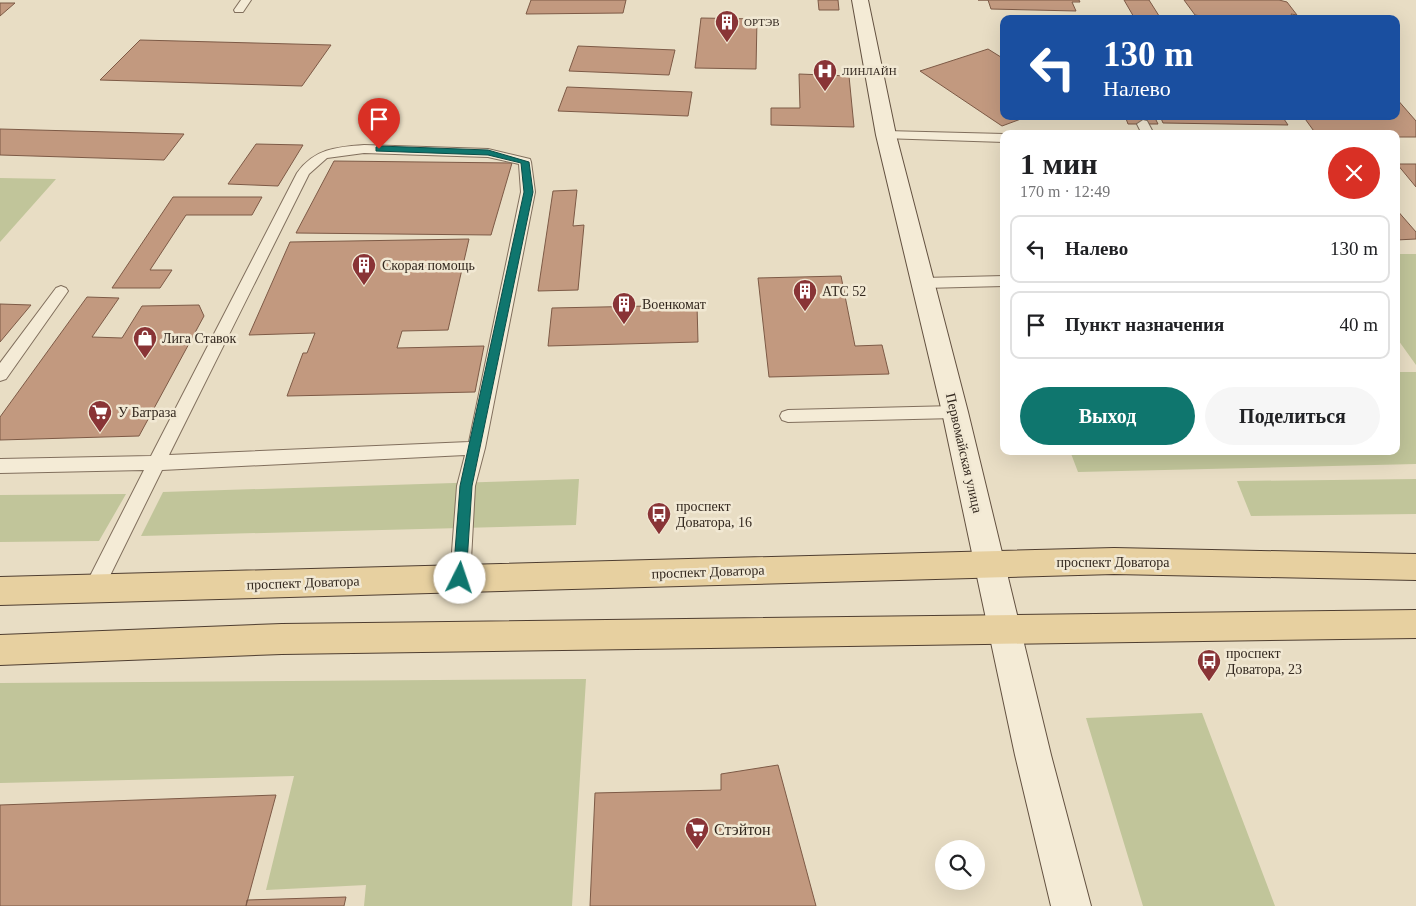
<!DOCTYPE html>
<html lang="ru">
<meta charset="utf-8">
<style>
:root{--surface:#fff;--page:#f6f6f6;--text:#202124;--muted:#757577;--line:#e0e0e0;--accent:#0f766e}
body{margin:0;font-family:Georgia,serif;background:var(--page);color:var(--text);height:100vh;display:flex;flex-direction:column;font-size:19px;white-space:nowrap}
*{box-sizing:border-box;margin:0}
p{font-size:16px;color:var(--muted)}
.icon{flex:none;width:28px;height:28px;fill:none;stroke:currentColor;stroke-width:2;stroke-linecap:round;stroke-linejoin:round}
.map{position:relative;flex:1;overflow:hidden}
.sheet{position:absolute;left:1000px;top:130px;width:400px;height:325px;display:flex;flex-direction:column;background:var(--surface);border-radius:10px;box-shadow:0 5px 20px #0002}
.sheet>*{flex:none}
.top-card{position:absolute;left:1000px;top:15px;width:400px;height:105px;border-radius:10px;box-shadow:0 5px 20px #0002;background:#1a4fa0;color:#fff;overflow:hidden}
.fabs{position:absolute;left:935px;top:840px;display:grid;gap:10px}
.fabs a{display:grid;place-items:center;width:50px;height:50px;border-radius:50%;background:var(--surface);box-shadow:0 5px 20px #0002;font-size:25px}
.pin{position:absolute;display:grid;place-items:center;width:42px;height:42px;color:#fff;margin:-51px -21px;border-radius:50% 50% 50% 0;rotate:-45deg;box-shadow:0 0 5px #0007}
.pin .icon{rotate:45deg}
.me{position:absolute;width:55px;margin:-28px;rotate:4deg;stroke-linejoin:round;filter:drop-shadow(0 0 4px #0008)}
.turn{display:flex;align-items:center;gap:18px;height:105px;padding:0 20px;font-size:22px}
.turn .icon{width:65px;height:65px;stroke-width:2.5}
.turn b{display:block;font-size:35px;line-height:42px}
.round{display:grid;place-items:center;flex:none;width:52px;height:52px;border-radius:26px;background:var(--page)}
.overview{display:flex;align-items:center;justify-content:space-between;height:85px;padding:0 20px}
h1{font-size:30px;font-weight:700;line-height:38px}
.button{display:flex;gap:10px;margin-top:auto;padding:10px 20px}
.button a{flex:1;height:58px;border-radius:30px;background:var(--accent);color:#fff;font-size:20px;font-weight:700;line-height:58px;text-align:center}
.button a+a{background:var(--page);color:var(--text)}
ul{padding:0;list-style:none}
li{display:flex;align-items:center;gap:15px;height:68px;margin:0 10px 8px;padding:0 10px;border:2px solid var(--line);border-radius:10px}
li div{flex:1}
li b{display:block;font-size:19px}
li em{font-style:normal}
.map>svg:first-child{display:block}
</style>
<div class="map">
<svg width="1416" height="906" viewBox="0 0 1416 906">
<rect width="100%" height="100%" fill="#e8ddc4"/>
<path fill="#c1c59a" d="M0,178L56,179L0,242Z
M1396,254H1416V365L1396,337Z
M1396,372H1416V464L1078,472L1070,451H1396Z
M579,479L576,525L141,536L163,492Z
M1416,479V514L1251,516L1237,481Z
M126,494L99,541L0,542V495Z
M586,679L572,906H364L366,885L266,890L294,776L0,783V683Z
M1202,713L1275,906H1143L1086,718Z"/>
<path fill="#c2997f" stroke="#7d5a46" d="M531,0H626L623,13L526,14Z
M818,0H838L839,10H819Z
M978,0H1079L1080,2H1072L1076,11L991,9L988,0Z
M1124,0H1149L1161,19H1135Z
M1184,0H1279L1287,2L1297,15L1291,14L1294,19H1203L1201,16L1195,15Z
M0,3H15L0,16Z
M701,18L757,19L756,69L695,68Z
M140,40L331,45L302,86L100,80Z
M578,46L675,50L669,75L569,71Z
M988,49L1004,59V116H1029L1002,126L920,71Z
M799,74L849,76L854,127L771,125V108H800Z
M567,87L692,92L688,116L558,111Z
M1396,98L1416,121V137H1396V134H1316L1303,116H1396Z
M1125,116H1154L1158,124H1128Z
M1160,116H1282L1288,125L1163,123Z
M0,129L184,134L164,160L0,155Z
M256,144L303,145L278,186L228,184Z
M334,161L512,163L491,235L296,233Z
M1397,164H1416V187Z
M577,190L573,226L584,225L578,290L538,291L553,191Z
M173,197H262L252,215H186L150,270H172L160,288H112Z
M1396,209L1416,232V239L1396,240Z
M469,239L448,330L402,331L397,348L484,346L475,392L287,396L303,353H307L315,333L249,335L290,242Z
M841,276L855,346L882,345L889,374L769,377L758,278Z
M87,297L119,298L92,337L122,338L142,306L199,305L204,316L139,436L0,440V417Z
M0,304L31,305L0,342Z
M697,305L698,342L548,346L552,308Z
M778,765L816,906H590L595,793L721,790V774Z
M276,795L246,906H0V805Z
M346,897L344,906H246L247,900Z"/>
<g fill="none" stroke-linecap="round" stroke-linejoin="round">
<g stroke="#816f5d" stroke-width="2">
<path id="lane" d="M241,0H251L243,12H235L234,10Z
M1143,120L1147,121L1154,134H1142L1137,124Z
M886,131L1004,134V142L882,138L880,135L882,132Z
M364,145L488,149L530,159L531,162L535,192L485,448L475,486L470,578L467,584L460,586L453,584L450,578L457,486L465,455L162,470L100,596L93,599L86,596L83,590L144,470L0,473V459L151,456L297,173C314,149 336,147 364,145ZM364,153L488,157L519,164L521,192L469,442L169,455L309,174L327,158Z
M1004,276V286L923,288L916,283L923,278Z
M61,286L66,288L68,291L66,294L6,379L0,381V363L56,288Z
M955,406L961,408L963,412L961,416L955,418L788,422L782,420L780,416L782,412L788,410Z"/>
</g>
<g stroke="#635140" stroke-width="2">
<path id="secondary" d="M852,0H868L896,135L968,412L1051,755L1091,906H1051L1015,755L942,412L876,135Z"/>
</g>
<g stroke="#4f3e31" stroke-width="2">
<path id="primary" d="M1114,548L1416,554V580L1114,574L0,605V577Z
M1416,610V638L282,654L0,665V635L282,624Z"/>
</g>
<use href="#lane" fill="#f4ebd6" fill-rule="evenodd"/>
<use href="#secondary" fill="#f4ebd6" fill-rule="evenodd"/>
<use href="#primary" fill="#e7d0a0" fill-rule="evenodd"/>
</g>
<path fill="#0f766e" stroke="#0a4d48" d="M379,146L488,150L529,162L533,192L472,486L466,578L460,584L453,578L460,486L524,192L521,163L488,155L376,151V147Z"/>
<defs>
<g id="building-pin" transform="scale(1.25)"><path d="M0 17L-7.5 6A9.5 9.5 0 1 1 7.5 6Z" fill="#893436" stroke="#f1e8d3"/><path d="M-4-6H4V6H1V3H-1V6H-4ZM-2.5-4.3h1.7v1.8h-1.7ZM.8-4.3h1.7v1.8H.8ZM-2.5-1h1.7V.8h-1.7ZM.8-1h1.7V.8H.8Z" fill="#fff"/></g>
<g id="hospital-pin" transform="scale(1.25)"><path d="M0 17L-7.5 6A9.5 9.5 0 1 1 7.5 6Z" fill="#893436" stroke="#f1e8d3"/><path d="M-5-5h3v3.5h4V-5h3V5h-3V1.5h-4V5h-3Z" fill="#fff"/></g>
<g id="shop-pin" transform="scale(1.25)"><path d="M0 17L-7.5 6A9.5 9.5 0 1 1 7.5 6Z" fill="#893436" stroke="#f1e8d3"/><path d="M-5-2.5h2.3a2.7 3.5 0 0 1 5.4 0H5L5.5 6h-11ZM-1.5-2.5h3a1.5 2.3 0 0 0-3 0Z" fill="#fff"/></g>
<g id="supermarket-pin" transform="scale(1.25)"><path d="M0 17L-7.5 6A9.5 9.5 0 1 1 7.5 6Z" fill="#893436" stroke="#f1e8d3"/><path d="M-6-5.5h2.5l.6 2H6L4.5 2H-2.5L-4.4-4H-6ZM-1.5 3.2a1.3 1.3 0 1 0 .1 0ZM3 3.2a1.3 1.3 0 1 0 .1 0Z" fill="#fff"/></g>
<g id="bus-pin" transform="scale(1.25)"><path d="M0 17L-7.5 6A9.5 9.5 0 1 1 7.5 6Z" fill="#893436" stroke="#f1e8d3"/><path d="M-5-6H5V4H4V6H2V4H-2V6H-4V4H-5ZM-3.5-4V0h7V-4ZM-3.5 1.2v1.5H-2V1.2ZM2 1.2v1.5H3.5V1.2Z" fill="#fff"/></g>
</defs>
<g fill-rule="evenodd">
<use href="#building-pin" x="727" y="22"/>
<use href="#hospital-pin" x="825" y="71"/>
<use href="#building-pin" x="364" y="265"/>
<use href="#building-pin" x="805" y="291"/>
<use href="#building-pin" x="624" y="304"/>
<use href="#shop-pin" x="145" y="338"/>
<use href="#supermarket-pin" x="100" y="412"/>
<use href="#bus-pin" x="659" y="514"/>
<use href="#bus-pin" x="1209" y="661"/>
<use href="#supermarket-pin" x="697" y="829"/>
</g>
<g text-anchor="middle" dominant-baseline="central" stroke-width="5" stroke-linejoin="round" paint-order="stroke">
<g font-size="11" fill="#33281f" stroke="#f1e8d3" text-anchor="start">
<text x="744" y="22">ОРТЭВ</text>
<text x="842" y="71">ЛИНЛАЙН</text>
</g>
<g font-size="14" fill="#33281f" stroke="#f1e8d3" text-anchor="start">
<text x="382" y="265">Скорая помощь</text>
<text x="822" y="291">АТС 52</text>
<text x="642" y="304">Военкомат</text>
<text x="162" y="338">Лига Ставок</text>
<text x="118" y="412">У Батраза</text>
<text x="676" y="506">проспект<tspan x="676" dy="16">Доватора, 16</tspan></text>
<text x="1226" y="653">проспект<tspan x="1226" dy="16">Доватора, 23</tspan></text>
</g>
<g font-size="14" fill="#33281f" stroke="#f1e8d3">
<text transform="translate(964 453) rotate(77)">Первомайская улица</text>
<text x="1113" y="562">проспект Доватора</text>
<text transform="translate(708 572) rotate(-2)">проспект Доватора</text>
<text transform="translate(303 583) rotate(-2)">проспект Доватора</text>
</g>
<g font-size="16" fill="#33281f" stroke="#f1e8d3" text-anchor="start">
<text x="714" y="829">Стэйтон</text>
</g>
</g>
</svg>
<div class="fabs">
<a><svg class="icon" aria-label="search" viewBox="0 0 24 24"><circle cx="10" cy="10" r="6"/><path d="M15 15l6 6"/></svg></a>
</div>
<div class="pin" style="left:379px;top:149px;background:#d93025"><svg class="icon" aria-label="arrive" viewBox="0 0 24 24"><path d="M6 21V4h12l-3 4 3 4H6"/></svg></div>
<svg class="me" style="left:460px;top:578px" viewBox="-20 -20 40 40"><circle r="19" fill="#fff"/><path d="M0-13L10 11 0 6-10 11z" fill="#0f766e"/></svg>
<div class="top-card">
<div class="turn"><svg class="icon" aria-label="left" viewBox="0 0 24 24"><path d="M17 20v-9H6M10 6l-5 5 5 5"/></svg><div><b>130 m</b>Налево</div></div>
</div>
<section class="sheet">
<div class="overview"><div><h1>1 мин</h1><p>170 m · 12:49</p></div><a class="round" style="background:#d93025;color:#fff"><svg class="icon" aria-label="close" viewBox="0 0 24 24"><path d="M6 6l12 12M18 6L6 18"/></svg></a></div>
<ul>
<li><svg class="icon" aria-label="left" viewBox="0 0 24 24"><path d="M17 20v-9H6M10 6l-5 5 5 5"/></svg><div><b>Налево</b></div><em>130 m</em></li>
<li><svg class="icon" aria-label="arrive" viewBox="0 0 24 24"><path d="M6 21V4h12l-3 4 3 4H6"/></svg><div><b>Пункт назначения</b></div><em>40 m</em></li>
</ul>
<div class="button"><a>Выход</a><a>Поделиться</a></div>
</section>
</div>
